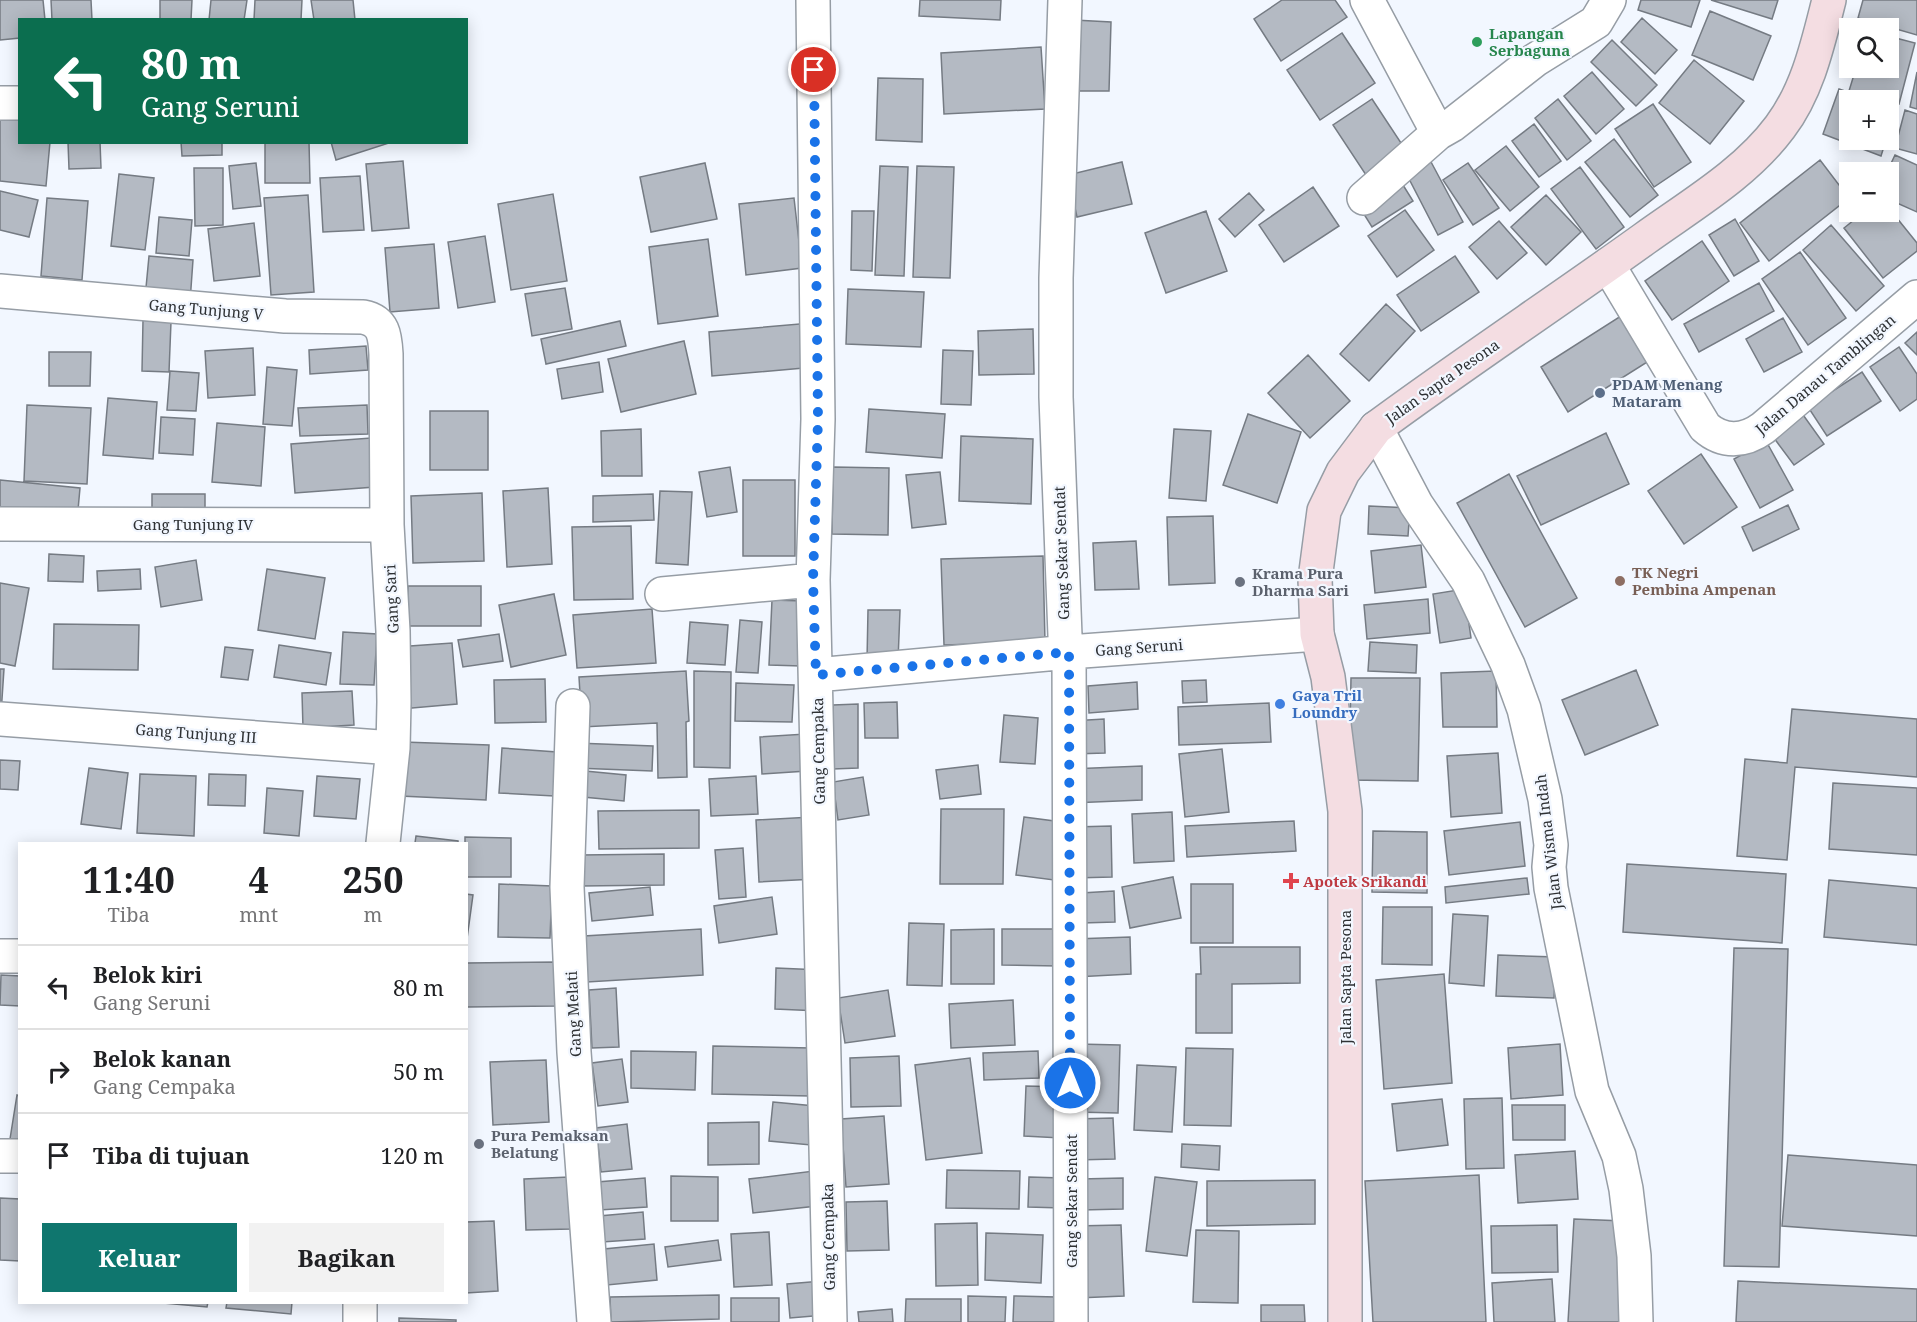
<!DOCTYPE html>
<html lang="id">
<meta charset="utf-8">
<style>
:root{--surface:#fff;--page:#f2f2f2;--text:#202124;--muted:#757577;--line:#e0e0e0;--accent:#0f766e}
body{margin:0;font-family:"Noto Serif",serif;background:var(--page);color:var(--text);height:100vh;display:flex;flex-direction:column;font-size:22px;white-space:nowrap}
*{box-sizing:border-box;margin:0}
p{font-size:20px;color:var(--muted)}
.icon{flex:none;width:33px;height:33px;fill:none;stroke:currentColor;stroke-width:2;stroke-linecap:round;stroke-linejoin:round}
.map{position:relative;flex:1;overflow:hidden}
.drawer{position:absolute;left:18px;top:842px;width:450px;height:462px;display:flex;flex-direction:column;background:var(--surface);border-radius:0px;box-shadow:0 3px 15px #0003}
.drawer>*{flex:none}
.top-card{position:absolute;left:18px;top:18px;width:450px;height:126px;border-radius:0px;box-shadow:0 3px 15px #0003;background:#0b6e4f;color:#fff;overflow:hidden}
.tools{position:absolute;left:1839px;top:18px;display:grid;gap:12px}
.tools a{display:grid;place-items:center;width:60px;height:60px;border-radius:0px;background:var(--surface);box-shadow:0 3px 15px #0003;font-size:30px}
.pin{position:absolute;display:grid;place-items:center;width:51px;height:51px;color:#fff;margin:-26px;border:3px solid #fff;border-radius:50%;box-shadow:0 2px 6px #0007}
.me{position:absolute;width:66px;margin:-33px;rotate:0deg;stroke-linejoin:round;filter:drop-shadow(0 0 4px #0008)}
.turn{display:flex;align-items:center;gap:21px;height:126px;padding:0 24px;font-size:27px}
.turn .icon{width:78px;height:78px;stroke-width:2.5}
.turn b{display:block;font-size:42px;line-height:51px}
.eta{display:flex;justify-content:space-evenly;align-items:center;height:102px;text-align:center}
.eta b{font-size:36px;font-weight:700;line-height:42px}
.cta{display:flex;gap:12px;margin-top:auto;padding:12px 24px}
.cta a{flex:1;height:69px;border-radius:0px;background:var(--accent);color:#fff;font-size:24px;font-weight:700;line-height:69px;text-align:center}
.cta a+a{background:var(--page);color:var(--text)}
ul{padding:0;list-style:none}
li{display:flex;align-items:center;gap:18px;height:84px;padding:0 24px;border-top:2px solid var(--line)}
li div{flex:1}
li b{display:block;font-size:22px}
li em{font-style:normal}
.map>svg:first-child{display:block}
</style>
<div class="map">
<svg width="1917" height="1322" viewBox="0 0 1917 1322">
<rect width="100%" height="100%" fill="#f2f7ff"/>
<path fill="#b4bac3" stroke="#757b83" stroke-width="1.5" d="M0,0H43L45,20H20V38L0,40Z
M51,0H91L92,20H52Z
M160,0H192L191,20H160Z
M211,0H247L244,20H209Z
M255,0H302L301,20H254Z
M311,0H353L355,20H314Z
M920,0H1001L1000,20L919,16Z
M1282,0H1335L1347,17L1281,61L1254,19Z
M1641,0H1700L1691,27L1638,10Z
M1711,0H1778L1772,19Z
M1863,0H1917V35L1858,18Z
M1710,11L1771,36L1753,80L1692,55Z
M1642,18L1677,50L1655,74L1621,42Z
M1074,20L1111,22L1109,91H1071Z
M1342,33L1375,83L1320,120L1287,70Z
M1888,36L1915,43L1899,104L1849,91L1856,68H1888Z
M1612,40L1657,85L1636,106L1591,62Z
M1041,47L1045,109L944,114L941,53Z
M1694,60L1744,101L1710,144L1659,103Z
M1592,72L1624,109L1596,134L1564,96Z
M1917,72V109L1910,107Z
M878,78L923,79L922,142L876,140Z
M1839,89L1871,100H1850V140H1886L1881,156L1823,134Z
M1372,99L1405,149L1366,175L1333,125Z
M1558,99L1591,141L1567,160L1535,118Z
M1653,104L1691,162L1654,187L1615,129Z
M1888,107L1897,110L1888,134Z
M1905,110L1917,114V154L1895,148Z
M0,114L20,116V142H50L46,186L0,181Z
M1534,124L1561,161L1539,177L1512,141Z
M1614,139L1658,195L1630,217L1585,162Z
M68,142H100L101,168L69,169Z
M181,142H222V155L182,156Z
M265,142H309L310,183H265Z
M331,142H388L389,143L336,160Z
M1506,146L1539,187L1510,211L1475,170Z
M1895,155L1917,165V212L1888,199V172H1887Z
M1430,160L1463,222L1438,235L1406,173Z
M1820,160L1849,198L1769,261L1740,223Z
M403,161L409,228L372,231L366,164Z
M1122,162L1132,204L1077,217L1068,175Z
M256,163L261,206L233,209L229,166Z
M705,163L717,219L651,232L640,177Z
M1468,163L1499,208L1473,225L1443,180Z
M880,166L908,167L904,276L875,275Z
M917,166L954,167L950,278L913,277Z
M1580,167L1624,227L1596,249L1551,189Z
M194,168H223V225L195,226Z
M119,174L154,178L145,250L111,246Z
M360,176L364,230L323,232L320,178Z
M1398,177L1413,201L1372,227L1357,203Z
M1313,187L1339,226L1284,262L1259,225Z
M0,191L38,200L29,237L0,230Z
M1249,193L1264,210L1235,237L1219,219Z
M553,194L567,281L511,290L498,204Z
M308,195L314,292L271,295L264,198Z
M1546,195L1581,232L1546,265L1511,227Z
M47,198L88,201L82,280L41,276Z
M794,198L802,268L746,275L739,204Z
M1888,207L1917,243V251L1883,278L1844,228L1864,212H1888Z
M1405,210L1434,250L1397,277L1368,236Z
M852,211H874L872,271L851,270Z
M1206,211L1227,271L1166,293L1145,233Z
M159,217L192,220L189,256L156,253Z
M1735,219L1759,261L1734,276L1709,235Z
M1499,221L1527,253L1497,279L1469,247Z
M254,223L260,276L214,281L208,229Z
M1831,225L1884,286L1856,311L1803,250Z
M485,236L495,302L458,308L448,242Z
M708,239L718,316L658,324L649,247Z
M1702,241L1729,281L1672,320L1645,281Z
M434,244L439,308L390,312L385,248Z
M1800,252L1846,318L1808,345L1762,279Z
M149,256L193,260L190,302L145,298Z
M1455,256L1479,292L1421,331L1397,295Z
M1759,283L1774,311L1699,352L1684,324Z
M565,288L572,329L532,336L525,294Z
M848,289L924,292L921,347L846,344Z
M1386,304L1415,331L1369,381L1340,354Z
M1624,314L1652,359L1568,412L1541,367Z
M1783,318L1802,352L1764,372L1746,339Z
M143,320L171,322L169,372L142,371Z
M620,321L626,346L546,364L541,339Z
M811,323L815,367L712,376L709,332Z
M1033,329L1034,374L979,375L978,331Z
M1917,332V355L1905,343Z
M684,341L696,394L621,412L608,359Z
M366,346L368,370L310,374L309,350Z
M1899,347L1917,374V399L1900,411L1870,367Z
M253,348L255,395L208,398L205,351Z
M943,350L973,351L971,405L941,404Z
M49,352H91L90,386H49Z
M1308,355L1350,401L1310,438L1268,393Z
M599,362L603,392L562,399L557,369Z
M267,367L297,370L292,426L263,424Z
M170,371L199,373L196,411L167,410Z
M1862,372L1881,401L1827,436L1808,407Z
M108,398L157,402L153,459L103,455Z
M27,405L91,408L87,484L24,481Z
M367,405L368,434L300,436L298,408Z
M869,409L945,414L942,458L866,452Z
M430,411H488V470H430Z
M1801,412L1824,444L1794,465L1771,434Z
M1248,414L1301,432L1277,503L1223,485Z
M161,417L195,419L193,455L159,453Z
M217,423L265,427L261,486L212,482Z
M641,429L642,476H602L601,431Z
M1174,429L1211,431L1206,501L1169,498Z
M1606,433L1629,484L1541,525L1517,476Z
M961,436L1033,439L1031,504L959,501Z
M371,438L375,487L295,493L291,444Z
M1766,441L1793,490L1760,508L1734,459Z
M1701,454L1737,507L1684,544L1648,491Z
M730,467L737,512L707,517L699,472Z
M833,467L889,468L888,535L832,534Z
M940,472L946,524L912,528L906,475Z
M1509,474L1577,598L1525,627L1457,503Z
M0,480L80,488L77,521L0,513Z
M743,480H795V556H743Z
M548,488L552,564L507,567L503,491Z
M660,491L692,492L688,565L656,563Z
M482,493L484,561L413,563L411,496Z
M152,494H205V518H152Z
M653,494L654,520L593,522V496Z
M1788,505L1799,529L1753,551L1742,527Z
M1369,506L1410,508L1408,536L1368,534Z
M1213,516L1215,583L1169,585L1167,517Z
M631,526L633,599L574,600L572,527Z
M1136,541L1139,589L1095,590L1093,543Z
M1421,545L1426,587L1375,593L1371,551Z
M49,554L84,556L83,582L48,581Z
M1043,556L1045,642L944,645L941,559Z
M196,560L202,600L161,607L155,567Z
M140,569L141,589L98,591L97,571Z
M267,569L325,578L315,639L258,630Z
M0,583L29,588L15,666L0,663Z
M408,586H481V626H407Z
M1464,589L1471,638L1440,643L1433,594Z
M554,594L566,655L511,667L499,605Z
M1428,599L1430,633L1367,639L1364,605Z
M772,600L803,601L801,666L769,665Z
M652,609L656,663L577,668L573,615Z
M868,610H900L898,661L867,660Z
M740,620L762,622L758,673L736,672Z
M690,622L728,625L725,665L687,663Z
M54,624L139,625L138,670L53,669Z
M343,632L377,634L374,685L340,684Z
M499,634L503,661L463,667L458,640Z
M1370,642L1417,645L1416,673L1368,671Z
M452,643L457,704L401,709L396,647Z
M279,645L331,653L326,685L274,677Z
M225,647L253,650L248,680L221,677Z
M0,669H4L1,714H0Z
M1636,670L1658,725L1585,755L1562,700Z
M686,671L689,721L686,722L687,777L658,778L657,723L582,727L579,677Z
M694,671L731,672L730,768L694,767Z
M1496,671L1497,727H1443L1441,673Z
M1351,678H1420L1418,781L1349,780Z
M545,679L546,722L495,723L494,680Z
M1206,680L1207,702L1183,703L1182,681Z
M1137,682L1138,709L1089,713L1088,686Z
M736,683L794,685L792,722L735,721Z
M352,691L354,725L303,728L302,693Z
M897,702L898,738H865L864,703Z
M1269,703L1271,742L1179,745L1178,707Z
M858,704V768L833,769V705Z
M1792,709L1917,719V777L1795,767L1787,860L1737,856L1745,759L1787,763Z
M1004,715L1038,718L1035,764L1000,762Z
M1104,719L1105,753L1073,754L1071,721Z
M806,734L807,771L762,774L760,737Z
M403,742L489,745L486,800L400,796Z
M576,743L653,746L652,771L575,768Z
M502,748L557,752L554,796L499,793Z
M1222,749L1229,812L1185,817L1179,754Z
M1498,753L1502,813L1451,817L1447,756Z
M0,760L20,761L18,790L0,789Z
M978,765L981,794L940,799L936,770Z
M1142,766V800L1071,803L1070,769Z
M89,768L128,773L121,829L81,824Z
M585,771L626,775L624,801L583,797Z
M140,774L196,776L194,836L137,833Z
M209,774L246,775L245,806L208,805Z
M317,776L360,779L356,819L314,816Z
M756,776L758,814L711,816L709,779Z
M863,777L869,815L838,820L833,782Z
M1833,783L1917,788V855L1829,849Z
M267,788L303,791L299,836L264,833Z
M941,809H1004L1003,884H940Z
M699,810V848L599,849L598,811Z
M1172,812L1174,861L1134,863L1132,814Z
M812,817L815,879L759,882L756,820Z
M1024,817L1062,822L1054,880L1016,875Z
M1294,821L1296,851L1187,857L1185,826Z
M1520,822L1525,866L1449,875L1444,831Z
M1111,826L1112,877L1073,878V827Z
M1373,831L1427,832V893L1372,892Z
M416,836L458,841V843H415Z
M465,837L511,838V877H466V843H465Z
M743,848L746,897L719,899L715,850Z
M664,854V885L581,886L580,855Z
M1627,864L1786,874L1782,943L1623,932Z
M1173,877L1181,918L1130,928L1122,887Z
M1527,878L1529,894L1446,903L1445,887Z
M1829,880L1917,888V945L1824,937Z
M499,884L552,886L550,938L498,937Z
M1191,884H1233V943H1191Z
M650,887L653,915L592,921L589,893Z
M1114,891L1115,922L1082,923L1081,893Z
M466,894L473,895L466,946Z
M772,897L777,934L719,943L714,906Z
M1383,907H1432V965L1382,964Z
M1453,914L1488,916L1484,986L1449,983Z
M909,923L944,924L942,986L907,985Z
M701,929L703,975L587,982L584,936Z
M994,929V984H951V930Z
M1002,929H1059L1058,966L1002,965Z
M1130,937L1131,974L1075,977L1074,939Z
M1200,947H1300V983L1232,984V1033H1196V974H1201Z
M1734,948L1788,949L1779,1267L1724,1266Z
M1498,955L1556,957L1554,998L1496,996Z
M557,962V1006L467,1007V963Z
M776,968L821,970L820,1011L775,1009Z
M1444,974L1452,1083L1384,1089L1376,980Z
M1,975L20,976V1006L0,1005Z
M616,988L619,1047L592,1048L589,990Z
M888,990L895,1036L845,1043L838,998Z
M1013,1000L1015,1045L951,1048L949,1004Z
M1077,1044L1120,1045L1118,1113L1075,1112Z
M1560,1044L1563,1095L1511,1099L1508,1048Z
M713,1046L811,1048L810,1096L712,1094Z
M1186,1048L1233,1049L1231,1126L1184,1125Z
M631,1051L696,1052L695,1090L631,1088Z
M1038,1051L1039,1078L984,1080L983,1053Z
M899,1056L901,1106L851,1107L850,1058Z
M970,1058L982,1153L926,1160L915,1065Z
M622,1059L628,1102L598,1106L592,1063Z
M546,1060L549,1122L493,1125L490,1062Z
M1137,1065L1176,1067L1172,1132L1134,1130Z
M1026,1086L1063,1087L1061,1138L1024,1136Z
M17,1095L20,1096V1140L10,1139Z
M1502,1098L1504,1168L1466,1169L1464,1099Z
M1442,1099L1448,1145L1397,1151L1392,1104Z
M773,1102L815,1106L811,1145L769,1141Z
M1512,1105H1565V1140H1513Z
M884,1116L889,1184L846,1187L841,1119Z
M1113,1118L1115,1159L1076,1160L1075,1119Z
M759,1122V1164L708,1165V1123Z
M627,1124L632,1169L601,1172L596,1128Z
M1182,1144L1220,1146L1219,1170L1181,1167Z
M1575,1151L1578,1199L1518,1203L1515,1155Z
M1788,1155L1917,1165V1236L1782,1226Z
M947,1170L1020,1171L1019,1209L946,1208Z
M814,1171L817,1206L753,1213L749,1179Z
M1479,1175L1486,1322H1373L1365,1181Z
M671,1176L718,1177V1221H671Z
M569,1177L571,1229L526,1230L524,1179Z
M1029,1177L1063,1178L1062,1208L1028,1207Z
M1155,1177L1197,1182L1187,1256L1146,1251Z
M645,1178L647,1207L599,1210L597,1182Z
M1123,1178V1209L1081,1210L1080,1179Z
M1315,1180V1224L1207,1226V1181Z
M0,1198L20,1199V1261L0,1260Z
M887,1201L889,1250L847,1251L846,1202Z
M643,1212L645,1239L602,1242L599,1216Z
M1574,1219L1624,1221L1619,1322H1568Z
M494,1221L498,1291L466,1293V1222Z
M977,1223L978,1285L936,1286L935,1224Z
M1121,1225L1124,1296L1077,1298L1074,1226Z
M1557,1225L1558,1272L1492,1273L1491,1226Z
M1196,1230L1239,1231L1238,1303L1193,1302Z
M769,1232L772,1285L734,1287L731,1234Z
M986,1233L1043,1235L1041,1283L985,1280Z
M718,1240L721,1260L668,1267L665,1247Z
M654,1244L657,1280L607,1285L604,1249Z
M1552,1279L1555,1322H1494L1492,1283Z
M822,1281L825,1315L790,1318L787,1284Z
M1738,1281L1917,1289V1322H1736Z
M719,1295V1319L611,1322L610,1297Z
M968,1296L1006,1297L1005,1322H968Z
M1014,1296L1056,1297V1322H1013Z
M731,1298H779V1322H731Z
M906,1299H961V1322H905Z
M152,1302H208L207,1307Z
M227,1302H292L291,1314L226,1308Z
M1261,1305H1304L1305,1322H1261Z
M892,1309L893,1322H859L858,1312Z
M399,1318L456,1320V1322H399Z"/>
<g fill="none" stroke-linecap="round" stroke-linejoin="round">
<g stroke="#969da5" stroke-width="36">
<path id="street" d="M813,0L818,419L813,580L830,1322
M1065,0L1056,278V397L1065,636L1069,652L1071,1322
M1367,0L1438,133L1452,125L1535,60L1596,22L1609,0
M0,103H20
M1364,198L1438,133
M1608,265L1705,427C1723,443 1744,442 1763,428L1917,297
M0,291L285,316L363,317C384,321 385,336 386,354L387,525L393,631L394,702L393,748L383,843
M1376,428L1416,504L1468,581L1508,665L1524,709L1545,799L1551,845L1549,867L1551,888L1592,1091L1619,1156L1626,1189L1634,1256L1636,1322
M0,524L387,525
M662,594L813,580
M816,675L1069,652L1317,634
M573,706L567,887L574,1052L594,1322
M0,719L393,748
M0,956H20
M0,1156H20
M360,1322V1302"/>
</g>
<g stroke="#969da5" stroke-width="36">
<path id="secondary" d="M1345,1322V811L1328,677L1317,634L1315,579L1324,511L1343,472L1376,428C1464,363 1555,303 1644,239C1691,205 1745,174 1780,127C1808,90 1818,43 1829,0"/>
</g>
<use href="#street" stroke="#fff" stroke-width="33"/>
<use href="#secondary" stroke="#f4dde2" stroke-width="33"/>
</g>
<g fill="none" stroke-linecap="round" stroke-linejoin="round">
<path stroke="#1a73e8" stroke-width="10" stroke-dasharray="0 18" d="M814,70L818,419L813,580L816,675L1069,652L1070,1083"/>
</g>
<circle fill="#2e9e5b" stroke="#f2f7ff" stroke-width="2" cx="1477" cy="42" r="6"/>
<circle fill="#5c6f8a" stroke="#f2f7ff" stroke-width="2" cx="1600" cy="393" r="6"/>
<circle fill="#8d6e63" stroke="#f2f7ff" stroke-width="2" cx="1620" cy="581" r="6"/>
<g fill="#6b7280" stroke="#f2f7ff" stroke-width="2">
<circle cx="1240" cy="582" r="6"/>
<circle cx="479" cy="1144" r="6"/>
</g>
<circle fill="#3f7fe0" stroke="#f2f7ff" stroke-width="2" cx="1280" cy="704" r="6"/>
<path fill="#e0444e" stroke="#f2f7ff" stroke-width="2" d="M1288 872h6v6h6v6h-6v6h-6v-6h-6v-6h6z"/>
<g text-anchor="middle" dominant-baseline="central" stroke-width="4.5" stroke-linejoin="round" paint-order="stroke">
<g font-size="15" font-weight="bold" fill="#27864d" stroke="#f2f7ff" text-anchor="start">
<text x="1489" y="33">Lapangan<tspan x="1489" dy="17">Serbaguna</tspan></text>
</g>
<g font-size="15" fill="#2e3134" stroke="#f2f7ff">
<text transform="translate(206 309) rotate(5)">Gang Tunjung V</text>
<text transform="translate(1825 374) rotate(-40)">Jalan Danau Tamblingan</text>
<text transform="translate(1442 381) rotate(-35)">Jalan Sapta Pesona</text>
<text x="193" y="524">Gang Tunjung IV</text>
<text transform="translate(1061 553) rotate(-92)">Gang Sekar Sendat</text>
<text transform="translate(391 599) rotate(-93)">Gang Sari</text>
<text transform="translate(1139 647) rotate(-4)">Gang Seruni</text>
<text transform="translate(196 733) rotate(4)">Gang Tunjung III</text>
<text transform="translate(818 751) rotate(-91)">Gang Cempaka</text>
<text transform="translate(1548 842) rotate(-97)">Jalan Wisma Indah</text>
<text transform="translate(1345 977) rotate(-90)">Jalan Sapta Pesona</text>
<text transform="translate(573 1014) rotate(-93)">Gang Melati</text>
<text transform="translate(1071 1201) rotate(-90)">Gang Sekar Sendat</text>
<text transform="translate(828 1237) rotate(-91)">Gang Cempaka</text>
</g>
<g font-size="15" font-weight="bold" fill="#4e5e75" stroke="#f2f7ff" text-anchor="start">
<text x="1612" y="384">PDAM Menang<tspan x="1612" dy="17">Mataram</tspan></text>
</g>
<g font-size="15" font-weight="bold" fill="#785e54" stroke="#f2f7ff" text-anchor="start">
<text x="1632" y="572">TK Negri<tspan x="1632" dy="17">Pembina Ampenan</tspan></text>
</g>
<g font-size="15" font-weight="bold" fill="#5b616d" stroke="#f2f7ff" text-anchor="start">
<text x="1252" y="573">Krama Pura<tspan x="1252" dy="17">Dharma Sari</tspan></text>
<text x="491" y="1135">Pura Pemaksan<tspan x="491" dy="17">Belatung</tspan></text>
</g>
<g font-size="15" font-weight="bold" fill="#366cbe" stroke="#f2f7ff" text-anchor="start">
<text x="1292" y="695">Gaya Tril<tspan x="1292" dy="17">Loundry</tspan></text>
</g>
<g font-size="15" font-weight="bold" fill="#be3a42" stroke="#f2f7ff" text-anchor="start">
<text x="1303" y="881">Apotek Srikandi</text>
</g>
</g>
</svg>
<div class="tools">
<a><svg class="icon" aria-label="search" viewBox="0 0 24 24"><circle cx="10" cy="10" r="6"/><path d="M15 15l6 6"/></svg></a>
<a>+</a>
<a>−</a>
</div>
<div class="pin" style="left:814px;top:70px;background:#d93025"><svg class="icon" aria-label="arrive" viewBox="0 0 24 24"><path d="M6 21V4h12l-3 4 3 4H6"/></svg></div>
<svg class="me" style="left:1070px;top:1083px" viewBox="-20 -20 40 40"><circle r="17" fill="#1a73e8" stroke="#fff" stroke-width="3"/><path d="M0-11L8 9 0 5-8 9z" fill="#fff"/></svg>
<div class="top-card">
<div class="turn"><svg class="icon" aria-label="left" viewBox="0 0 24 24"><path d="M17 20v-9H6M10 6l-5 5 5 5"/></svg><div><b>80 m</b>Gang Seruni</div></div>
</div>
<section class="drawer">
<div class="eta">
<div><b>11:40</b><p>Tiba</p></div>
<div><b>4</b><p>mnt</p></div>
<div><b>250</b><p>m</p></div>
</div>
<ul>
<li><svg class="icon" aria-label="left" viewBox="0 0 24 24"><path d="M17 20v-9H6M10 6l-5 5 5 5"/></svg><div><b>Belok kiri</b><p>Gang Seruni</p></div><em>80 m</em></li>
<li><svg class="icon" aria-label="right" viewBox="0 0 24 24"><path d="M7 20v-9h11M14 6l5 5-5 5"/></svg><div><b>Belok kanan</b><p>Gang Cempaka</p></div><em>50 m</em></li>
<li><svg class="icon" aria-label="arrive" viewBox="0 0 24 24"><path d="M6 21V4h12l-3 4 3 4H6"/></svg><div><b>Tiba di tujuan</b></div><em>120 m</em></li>
</ul>
<div class="cta"><a>Keluar</a><a>Bagikan</a></div>
</section>
</div>
